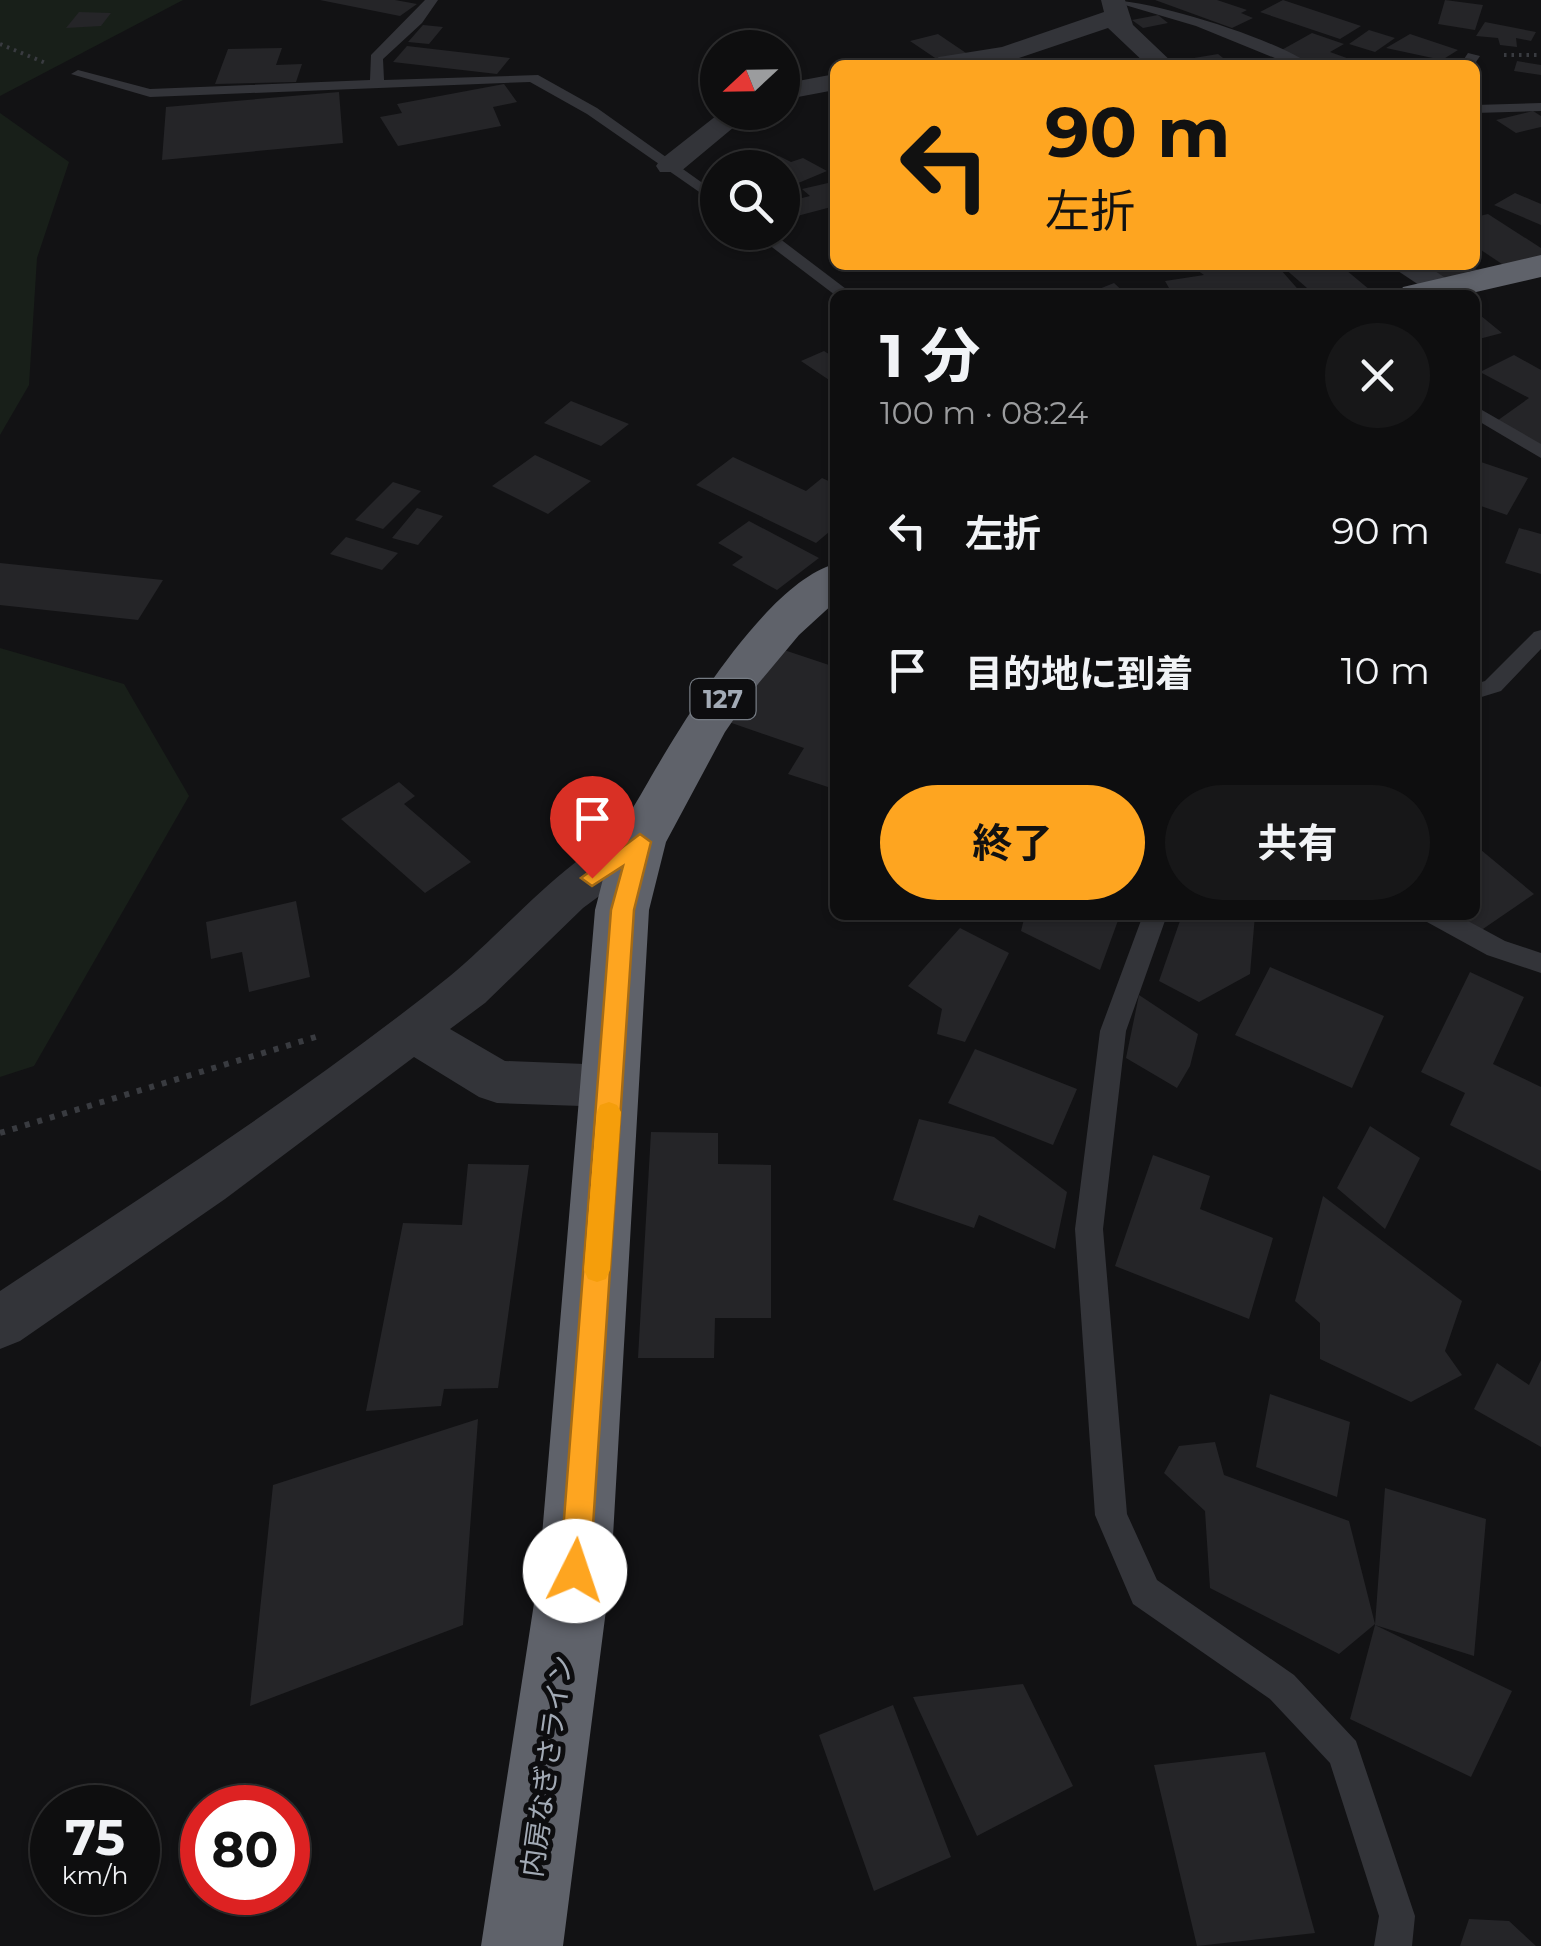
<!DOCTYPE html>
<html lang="ja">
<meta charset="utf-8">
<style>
:root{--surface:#0e0e0f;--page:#171718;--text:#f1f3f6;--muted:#9b9c9e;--line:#2e2e2f;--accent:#fea520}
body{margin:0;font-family:Montserrat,"Noto Sans JP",sans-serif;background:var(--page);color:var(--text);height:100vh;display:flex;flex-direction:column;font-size:38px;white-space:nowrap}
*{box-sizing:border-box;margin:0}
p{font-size:32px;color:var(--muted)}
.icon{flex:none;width:55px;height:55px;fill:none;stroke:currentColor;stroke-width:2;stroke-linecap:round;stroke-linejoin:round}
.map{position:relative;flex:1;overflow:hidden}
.panel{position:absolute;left:830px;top:290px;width:650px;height:630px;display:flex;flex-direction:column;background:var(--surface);border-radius:15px;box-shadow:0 2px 8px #0004,0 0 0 2px var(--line)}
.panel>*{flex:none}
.guide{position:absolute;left:830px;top:60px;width:650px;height:210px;border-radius:15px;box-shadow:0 2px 8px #0004,0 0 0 2px var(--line);background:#fea520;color:#111;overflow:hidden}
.needle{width:65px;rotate:248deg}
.tools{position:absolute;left:700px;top:30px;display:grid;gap:20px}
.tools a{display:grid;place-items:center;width:100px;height:100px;border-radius:50%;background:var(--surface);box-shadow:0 2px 8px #0004,0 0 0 2px var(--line);font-size:50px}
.speed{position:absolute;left:30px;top:1785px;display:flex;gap:20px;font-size:50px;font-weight:700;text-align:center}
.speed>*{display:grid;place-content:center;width:130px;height:130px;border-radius:50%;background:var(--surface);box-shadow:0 2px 8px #0004,0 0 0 2px var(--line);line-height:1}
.speed small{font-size:25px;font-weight:400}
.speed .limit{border:15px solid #d22;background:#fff;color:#111}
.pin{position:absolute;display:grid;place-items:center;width:85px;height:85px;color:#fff;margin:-102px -42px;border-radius:50% 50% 50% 0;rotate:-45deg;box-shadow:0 0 10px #0007}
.pin .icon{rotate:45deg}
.me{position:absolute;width:110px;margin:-55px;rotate:4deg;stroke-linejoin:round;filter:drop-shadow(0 0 8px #0008)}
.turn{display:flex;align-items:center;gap:35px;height:210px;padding:0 50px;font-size:45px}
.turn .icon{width:130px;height:130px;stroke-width:2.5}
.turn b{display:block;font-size:70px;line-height:85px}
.round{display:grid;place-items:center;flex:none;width:105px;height:105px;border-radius:52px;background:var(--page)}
.overview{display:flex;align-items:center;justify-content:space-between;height:170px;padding:0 50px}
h1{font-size:60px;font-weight:700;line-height:75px}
.button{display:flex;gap:20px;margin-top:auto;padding:20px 50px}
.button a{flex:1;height:115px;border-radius:60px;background:var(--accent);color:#111;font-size:40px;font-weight:700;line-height:115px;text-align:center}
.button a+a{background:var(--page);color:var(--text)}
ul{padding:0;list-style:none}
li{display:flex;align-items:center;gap:30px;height:140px;padding:0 50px}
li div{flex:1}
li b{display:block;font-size:38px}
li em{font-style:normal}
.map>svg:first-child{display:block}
</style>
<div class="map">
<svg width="1541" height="1946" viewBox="0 0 1541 1946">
<rect width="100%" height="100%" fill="#121214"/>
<path fill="#181f19" d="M0,0H183L0,96Z
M0,113L69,162L37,258L29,385L0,435Z
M0,648L124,684L189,796L34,1066L0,1077Z"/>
<path fill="#252528" d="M320,0H395L417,4L400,16Z
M1155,0H1217L1247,10L1241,13L1253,18L1232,28Z
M1283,0L1361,26L1340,39L1260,12Z
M1445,0L1483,5L1475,30L1438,24Z
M79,12L111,13L101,26L66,28Z
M1158,15L1168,23L1143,28L1132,20Z
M1485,22L1536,32L1531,41L1516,38L1517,47L1500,45L1498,38L1476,36Z
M423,25L443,27L429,44L408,42Z
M1369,30L1395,38L1375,52L1349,44Z
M1312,33L1344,44L1330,52L1355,61L1348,65H1316L1278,52Z
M938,34L969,55L941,62L910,41Z
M1410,34L1458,50L1442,60L1386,48Z
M407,46L510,58L497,74L393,62Z
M282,48L276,65L302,64L296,82L215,84L228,49Z
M1218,54L1232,65H1188L1182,60Z
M1517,61L1541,65V75L1514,71Z
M504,84L517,102L493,107L501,126L398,146L380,117L402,113L397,104Z
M339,92L343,143L162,160L166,107Z
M1533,111L1541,116V127L1516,133L1496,120Z
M779,156L791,162L803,158L827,171L784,189L782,168H751Z
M828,183L835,189V206L782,220V203L810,196L802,189Z
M1515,193L1541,204V225L1494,205Z
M1488,214L1541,248V258L1508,268L1475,246V217Z
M1190,265H1261L1268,271L1281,270L1303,295H1173L1165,281L1204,275Z
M1292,265H1340L1376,295H1315L1283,267Z
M1414,265H1470L1483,273L1445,286Z
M1114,283L1127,295H1084Z
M1475,311L1502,333L1475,340Z
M824,351L835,358V384L801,361Z
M1514,355L1541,370V447L1494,423L1529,398L1480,372Z
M571,401L629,424L601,446L544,423Z
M535,455L591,481L548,514L492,486Z
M733,457L806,491L822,478L835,484V502L828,508L835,511V527L816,543L696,485Z
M1475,460L1528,478L1507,515L1475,504Z
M393,482L421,491L383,529L355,520Z
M417,508L443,516L418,545L392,538Z
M749,521L819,558L777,590L732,565L743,557L718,543Z
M1519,528L1541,534V574L1505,563Z
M346,537L398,553L382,570L330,554Z
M0,563L163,580L138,620L0,605Z
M775,647L835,667V775L828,787L788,774L804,748L723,720Z
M399,782L415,796L404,804L471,862L425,893L341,819Z
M597,794L617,798L608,816L589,812Z
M1475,845L1534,894L1480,931L1459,915H1475Z
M296,901L310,977L249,992L242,952L211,959L206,922Z
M1025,915H1120L1100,970L1021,931Z
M1182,915H1255L1250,974L1199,1002L1159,981Z
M960,928L1009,953L965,1042L937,1034L942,1009L908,986Z
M1270,967L1384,1016L1352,1088L1235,1035Z
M1470,972L1524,997L1493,1064L1541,1087V1171L1450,1125L1465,1093L1421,1072Z
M1139,995L1198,1034L1190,1066L1177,1088L1126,1058Z
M975,1049L1077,1089L1053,1145L948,1103Z
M919,1119L994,1137L1067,1192L1055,1249L979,1215L974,1228L893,1200Z
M1370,1126L1420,1158L1385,1229L1337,1188Z
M651,1132L718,1133V1164L771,1165V1318H715L714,1358H638Z
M1153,1155L1210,1176L1200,1209L1273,1238L1249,1319L1115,1266Z
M468,1164L529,1165L498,1388L444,1389L441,1406L366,1411L403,1223L462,1225Z
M1323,1196L1462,1301L1445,1351L1462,1375L1411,1402L1320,1359V1323L1295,1301Z
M1541,1360V1447L1474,1409L1497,1363L1529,1385Z
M1270,1394L1350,1422L1337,1497L1256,1467Z
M478,1419L463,1625L250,1706L273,1485Z
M1215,1442L1224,1475L1349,1521L1375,1624L1339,1654L1210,1588L1205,1511L1164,1473L1179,1446Z
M1385,1488L1486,1519L1474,1656L1375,1625L1512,1691L1471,1777L1350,1719L1375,1625Z
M1023,1684L1073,1786L977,1836L913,1697Z
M893,1705L951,1857L874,1891L819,1735Z
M1265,1752L1315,1933L1197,1946L1154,1765Z
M1469,1919L1509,1921L1536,1946H1460Z"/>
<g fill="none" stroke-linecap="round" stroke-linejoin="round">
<path stroke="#393b40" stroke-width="4" stroke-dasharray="2.5 5" stroke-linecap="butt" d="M0,44L48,64
M1504,55H1541"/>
<path stroke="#393b40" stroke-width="6" stroke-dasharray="5 8" stroke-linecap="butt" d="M0,1133L319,1036"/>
<path fill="#333439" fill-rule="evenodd" d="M425,0H438L422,23L383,59L384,80L538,75L597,108L718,194V205L587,114L530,82L150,97L71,74L78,70L150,89L370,80L371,55Z
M1108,0C1152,0 1276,39 1311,65H1292L1196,26Z
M1468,53L1480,56L1474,65H1460Z
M1541,103V111L1475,113V105Z
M752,232H771L854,295H835Z
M1475,406L1541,444V458L1475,419Z
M1541,630V649L1501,691L1475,699V684L1485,681L1534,632Z
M1143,915H1167L1126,1031L1103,1229L1127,1514L1157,1580L1294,1675L1356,1741L1415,1916L1412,1946H1374L1379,1916L1330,1763L1270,1699L1133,1604L1095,1515L1075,1229L1100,1031Z
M1424,915H1457L1505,941L1541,953V973L1487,955L1427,922Z"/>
<path fill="#333439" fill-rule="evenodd" d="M1101,0H1125L1133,25L1175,65H1147L1108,28L1007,62L926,65L939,57L1002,47L1104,12Z
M835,74V90L782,100V84Z
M721,112H752L680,172H660L656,166L660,160Z
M1389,265H1426L1462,289L1458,295H1434Z
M640,825L656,830L662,842L656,854L583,908L485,1003L450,1029L505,1061L611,1065L629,1071L636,1086L629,1101L611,1107L497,1103L479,1097L414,1057L225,1199L20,1341L0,1349V1291C151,1191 308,1090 450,976C503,933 576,845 640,825Z"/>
<path fill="#5f626a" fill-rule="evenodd" d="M1541,255V277L1463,295H1398L1403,287Z
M835,564V602L799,635L758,684L725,732L666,842L649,910L611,1571L563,1946H481L539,1571L595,910C601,888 606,864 614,843C621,825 634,807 644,789C679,728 765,583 835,564Z"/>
</g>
<path fill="#fea520" stroke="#a56b15" stroke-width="2.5" d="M640,834L651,842L634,910L590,1571L586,1582L575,1586L565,1582L560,1571L611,910L623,866L592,886L581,878Z"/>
<path fill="#f59e0b" d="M609,1102L617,1105L621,1112L610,1270L606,1279L597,1282L588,1279L584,1270L597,1112L600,1105Z"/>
<g text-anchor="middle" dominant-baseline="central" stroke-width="10" stroke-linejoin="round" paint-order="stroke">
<rect fill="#0d0d0f" stroke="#757b83" stroke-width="2.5" x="690.5" y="679" width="65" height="40" rx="8"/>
<g font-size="25" font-weight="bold" fill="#a2aab5">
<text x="723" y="699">127</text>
</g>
<g font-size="28" fill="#a2aab5" stroke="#0d0d0f">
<text transform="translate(547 1766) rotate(-82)">内房なぎさライン</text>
</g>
</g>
</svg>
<div class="tools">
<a><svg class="needle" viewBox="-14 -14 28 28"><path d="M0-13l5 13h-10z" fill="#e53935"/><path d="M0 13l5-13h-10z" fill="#9b9c9e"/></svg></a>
<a><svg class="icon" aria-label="search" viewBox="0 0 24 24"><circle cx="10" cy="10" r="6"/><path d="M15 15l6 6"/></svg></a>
</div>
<div class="speed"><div>75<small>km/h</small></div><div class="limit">80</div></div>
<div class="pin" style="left:592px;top:878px;background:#d93025"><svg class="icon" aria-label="arrive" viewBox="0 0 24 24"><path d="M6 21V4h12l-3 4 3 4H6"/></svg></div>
<svg class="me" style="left:575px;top:1571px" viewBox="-20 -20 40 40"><circle r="19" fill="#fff"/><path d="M0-13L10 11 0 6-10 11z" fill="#fea520"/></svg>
<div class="guide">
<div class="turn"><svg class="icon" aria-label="left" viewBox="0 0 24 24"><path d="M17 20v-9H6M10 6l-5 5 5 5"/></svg><div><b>90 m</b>左折</div></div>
</div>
<section class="panel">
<div class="overview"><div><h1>1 分</h1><p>100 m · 08:24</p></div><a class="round"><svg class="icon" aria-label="close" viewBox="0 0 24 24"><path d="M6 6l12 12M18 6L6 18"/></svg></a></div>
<ul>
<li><svg class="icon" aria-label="left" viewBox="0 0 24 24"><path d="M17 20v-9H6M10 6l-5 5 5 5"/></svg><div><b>左折</b></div><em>90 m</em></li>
<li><svg class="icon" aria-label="arrive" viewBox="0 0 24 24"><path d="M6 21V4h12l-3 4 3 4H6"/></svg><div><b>目的地に到着</b></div><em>10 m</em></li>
</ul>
<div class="button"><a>終了</a><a>共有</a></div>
</section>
</div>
